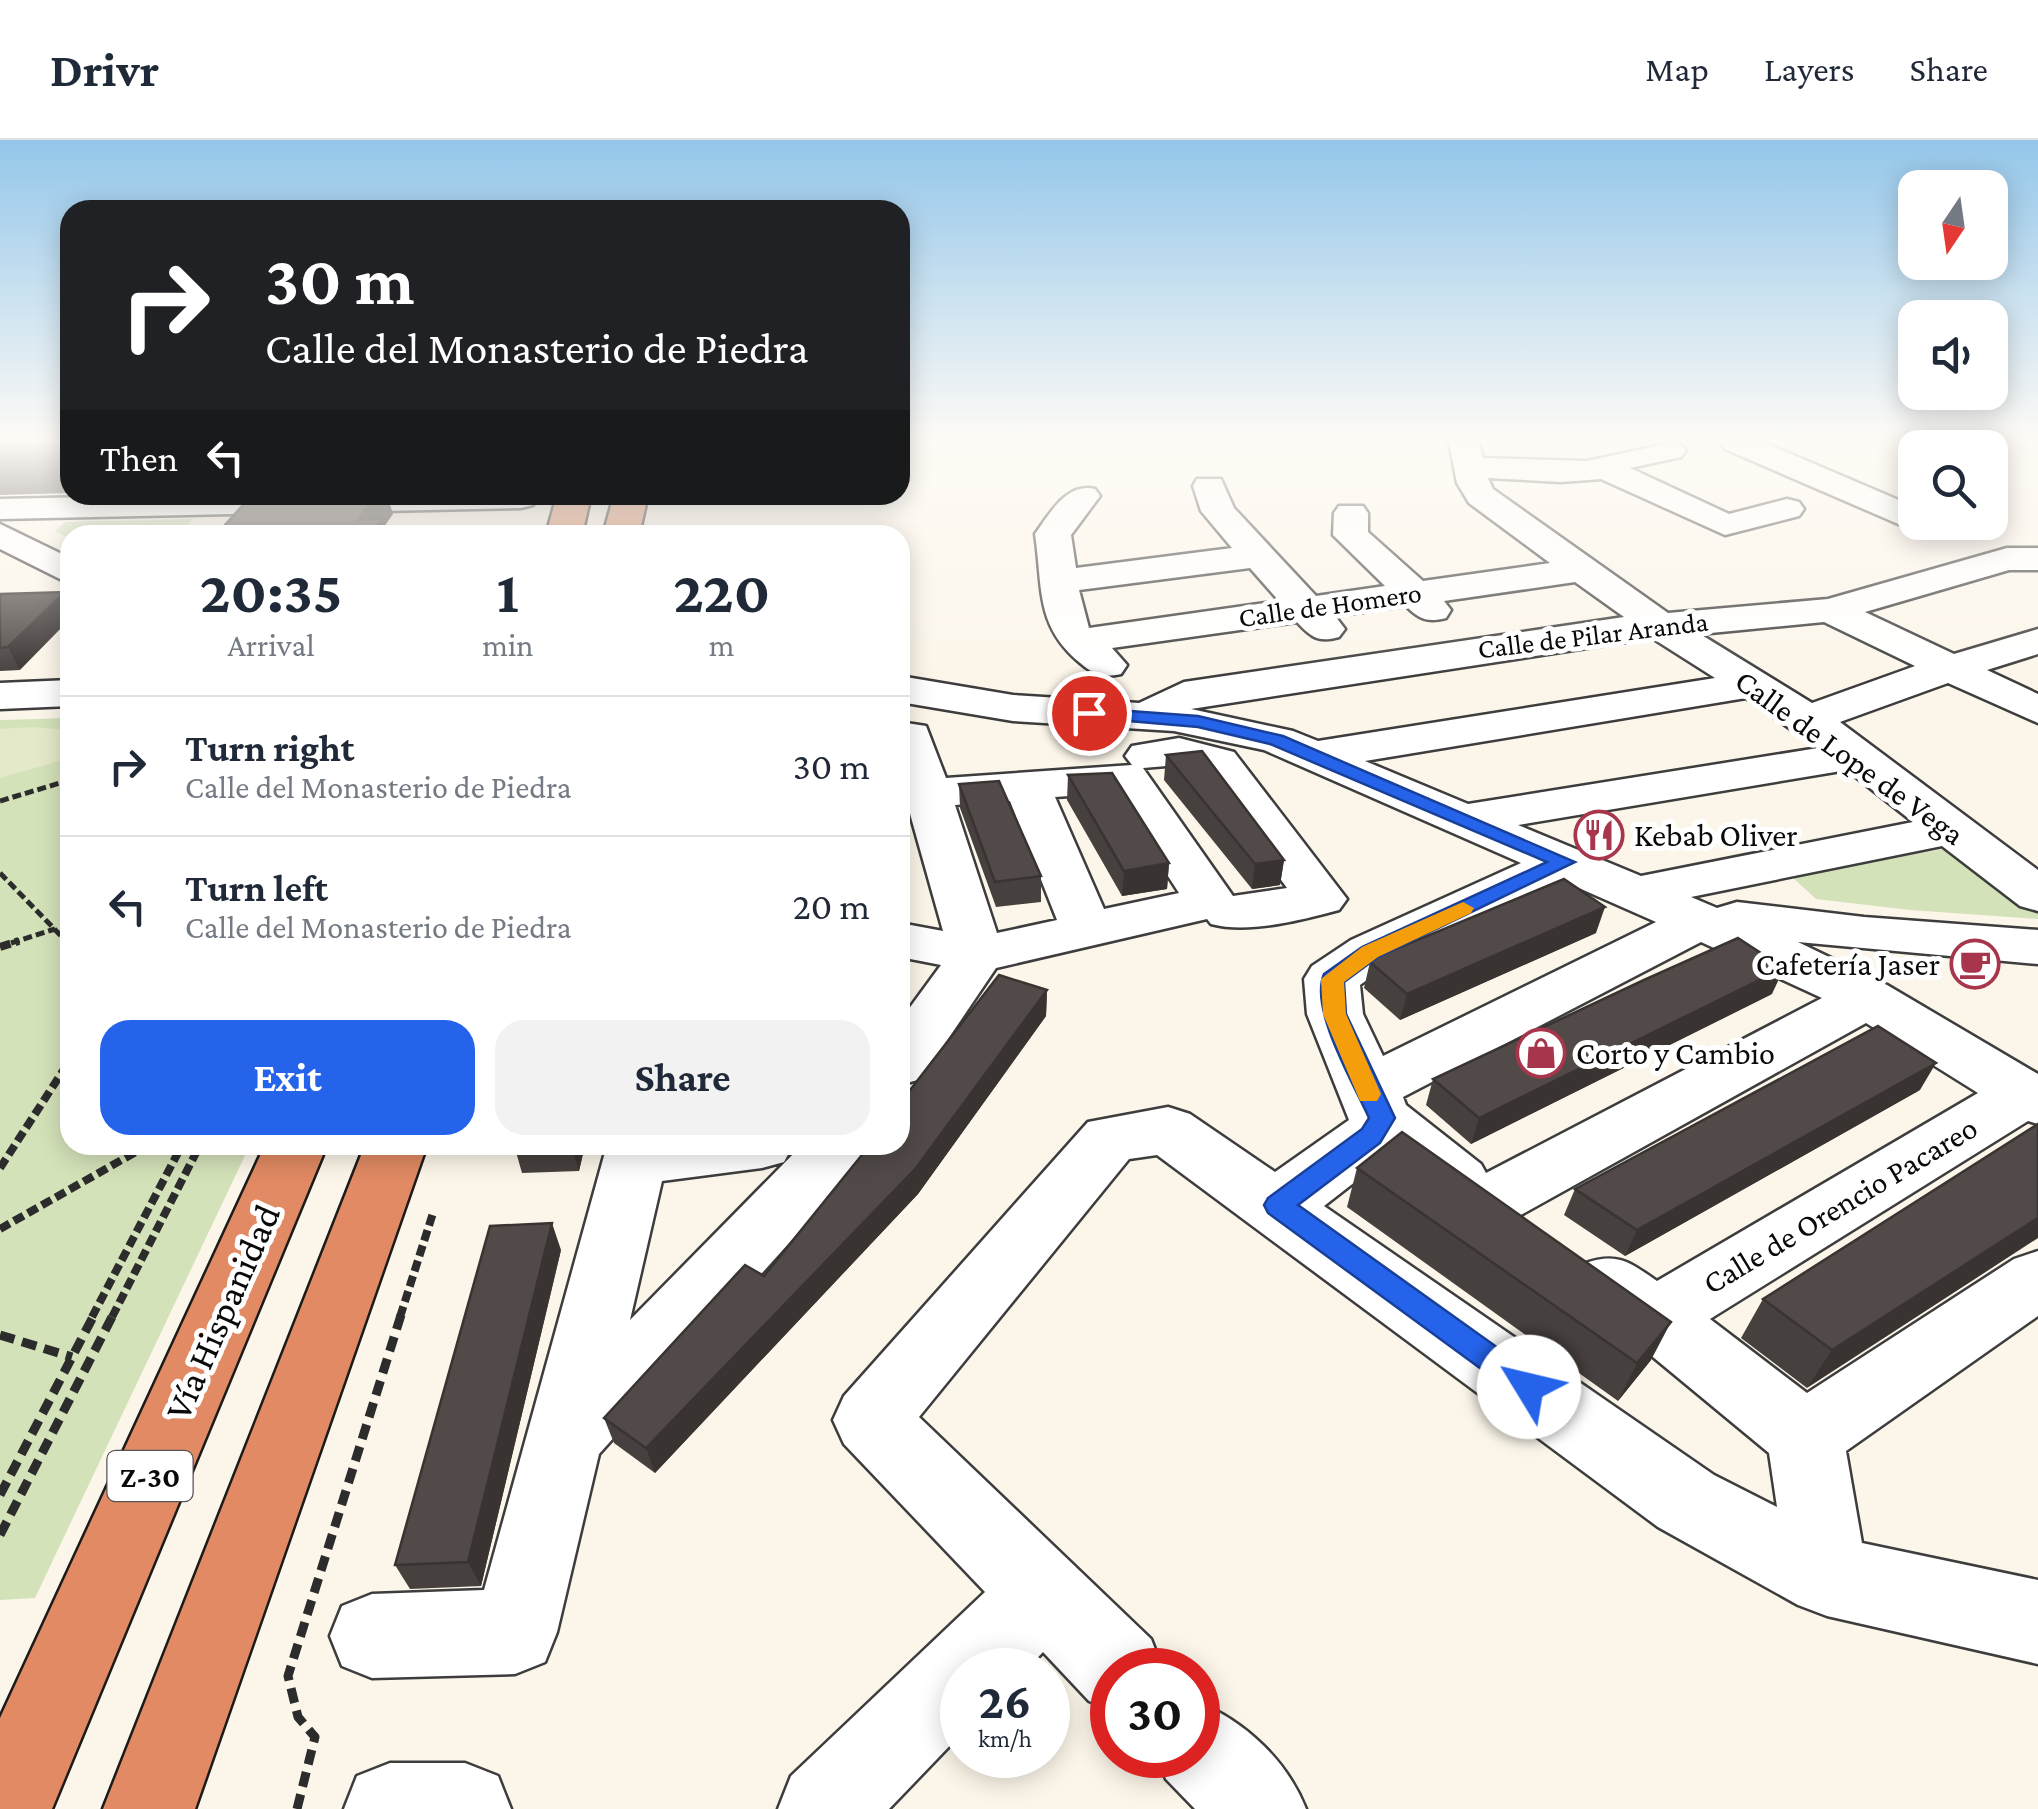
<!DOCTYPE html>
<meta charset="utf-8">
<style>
:root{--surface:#fff;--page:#f2f2f3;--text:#1f2937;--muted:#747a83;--line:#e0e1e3;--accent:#2563eb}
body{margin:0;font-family:"Crimson Pro",serif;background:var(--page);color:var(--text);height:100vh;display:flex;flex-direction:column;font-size:38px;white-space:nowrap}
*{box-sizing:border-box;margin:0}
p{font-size:32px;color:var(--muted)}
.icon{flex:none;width:55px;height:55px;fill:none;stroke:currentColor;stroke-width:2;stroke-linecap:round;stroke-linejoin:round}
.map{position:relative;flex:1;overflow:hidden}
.drawer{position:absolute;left:60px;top:385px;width:850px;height:630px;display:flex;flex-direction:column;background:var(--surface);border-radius:30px;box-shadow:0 5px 25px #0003}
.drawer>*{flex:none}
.hud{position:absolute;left:60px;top:60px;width:850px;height:305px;border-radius:30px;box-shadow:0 5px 25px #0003;background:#202124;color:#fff;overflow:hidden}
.needle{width:65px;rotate:193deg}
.buttons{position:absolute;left:1898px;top:30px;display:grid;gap:20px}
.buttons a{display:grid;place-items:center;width:110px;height:110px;border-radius:20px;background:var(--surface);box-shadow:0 5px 25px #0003;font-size:50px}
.speed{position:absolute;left:940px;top:1508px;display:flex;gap:20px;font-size:50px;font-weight:700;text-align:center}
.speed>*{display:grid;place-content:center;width:130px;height:130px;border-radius:50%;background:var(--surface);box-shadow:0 5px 25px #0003;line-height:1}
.speed small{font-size:25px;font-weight:400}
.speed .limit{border:15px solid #d22;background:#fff;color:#111}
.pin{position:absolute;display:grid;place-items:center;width:85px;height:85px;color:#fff;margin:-42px;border:5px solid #fff;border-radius:50%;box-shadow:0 2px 10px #0007}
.me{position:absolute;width:110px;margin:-55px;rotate:306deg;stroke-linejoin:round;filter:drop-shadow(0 0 8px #0008)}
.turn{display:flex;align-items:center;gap:35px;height:210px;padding:0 40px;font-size:45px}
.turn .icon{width:130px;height:130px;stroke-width:2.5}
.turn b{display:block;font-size:70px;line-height:85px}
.then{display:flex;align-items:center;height:95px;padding:0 40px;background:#0003;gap:20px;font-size:38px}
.eta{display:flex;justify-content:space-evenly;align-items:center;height:170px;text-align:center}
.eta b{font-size:60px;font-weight:700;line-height:70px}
.action{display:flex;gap:20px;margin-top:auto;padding:20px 40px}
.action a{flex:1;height:115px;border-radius:30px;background:var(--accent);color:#fff;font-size:40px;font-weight:700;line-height:115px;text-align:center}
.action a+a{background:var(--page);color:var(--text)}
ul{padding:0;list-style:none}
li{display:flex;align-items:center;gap:30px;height:140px;padding:0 40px;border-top:2px solid var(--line)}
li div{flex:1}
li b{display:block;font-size:38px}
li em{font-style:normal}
header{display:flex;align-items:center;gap:60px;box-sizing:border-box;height:140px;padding:0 50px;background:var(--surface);border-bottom:2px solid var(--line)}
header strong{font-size:48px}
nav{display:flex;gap:55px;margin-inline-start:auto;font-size:35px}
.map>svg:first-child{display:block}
</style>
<header>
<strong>Drivr</strong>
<nav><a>Map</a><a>Layers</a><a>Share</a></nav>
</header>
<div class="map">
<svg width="2038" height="1669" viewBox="0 0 2038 1669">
<rect width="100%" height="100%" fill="#fcf6ea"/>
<path fill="#d4e2b9" d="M193,379L178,395H70V399L55,391L65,382Z
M70,578V1005H250L35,1458L0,1460V580Z
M1961,706L2038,764V779L1910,770L1816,759L1791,736Z"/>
<path fill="#e4eac9" d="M32,587L70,590V618L0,638V589Z"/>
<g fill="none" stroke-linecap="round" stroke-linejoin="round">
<g stroke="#3d3d3d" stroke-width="5">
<path id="minor" d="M1449,302H1479L1483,318L1587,321L1676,302L1686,310L1681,317L1630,328L1729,374L1787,359L1799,362L1804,369L1799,376L1725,395L1601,339L1561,342L1488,338L1493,349L1668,473L1828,459L2007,408H2038V430H2009L1865,472L1954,514L2038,489V514L1987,530L2038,554V583L1948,543L1840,582L2038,730V771L2020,766L1942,706L1691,757L1717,768L1737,762L1864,777L2038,790V824L1798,802L1887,845L2038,934V984L2028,981L1710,1179L1807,1253L2014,1119L2038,1111V1176L1846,1311L1862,1403L2038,1440V1524L1827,1476L1798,1465L1658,1387L1157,1015L1129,1019L919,1277L1151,1499L1163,1530H1112V1570L1089,1561L1043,1512L1026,1530H962V1593L889,1669H778L791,1636L985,1452L844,1304L833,1280L844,1256L1088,982L1168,967L1190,974L1275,1032L1349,980L1307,874L1304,839L1312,826L1351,800L1521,723L1264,610L1174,591L1013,581L900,562V536L1013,555L1139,563L1184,542L1624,477L1575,442L1444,461L1451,470L1446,478C1427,483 1419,479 1406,466L1335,476L1345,489L1339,497C1318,503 1311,497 1297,482L1112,508L1127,525L1121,534C1103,538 1094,535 1079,522C1035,485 1043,447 1035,394C1050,373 1067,342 1095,349L1100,356L1071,395L1076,428L1232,408L1201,371L1193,346L1197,339H1221L1234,368L1316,456L1385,446L1333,395L1334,373L1339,366H1363L1368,373V392L1423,441L1550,423L1469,363L1457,343ZM1250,428L1279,461L1089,488L1079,450ZM1824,482L1915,526L1812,563L1700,494ZM1652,498L1715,538L1318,601L1293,591L1191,569ZM1746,558L1818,608L1468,664L1365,621ZM1847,630L1913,682L1641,736L1518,685ZM1563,741L1656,782L1383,916L1363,874L1360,845L1389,824ZM1701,802L1822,858L1486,1033L1481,1024L1406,965L1403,957ZM1866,883L1978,953L1657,1141C1628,1121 1617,1112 1583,1124L1572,1144L1583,1164L1630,1198L1769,1313L1777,1367L1714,1335L1324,1066L1387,1017L1435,1058L1455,1065L1464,1081L1487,1088L1510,1081Z
M1721,302H1763L1915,367V382H1930L1915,389L1903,386L1725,309Z
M184,355H536L538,358L533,365L521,368L0,379V359Z
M0,384L70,418V444L0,409Z
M70,540V566L0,569V543Z
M900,582L926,586L946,638L1132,625L1125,616L1132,606L1179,598L1234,612L1347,759L1339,770C1301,780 1249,794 1211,784L1207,779L996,828L921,939L900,945V881L941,825L900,817V783L943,791L900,638ZM1178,625L1202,632L1287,748L1233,756L1143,628ZM1114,653L1179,753L1104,769L1055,657ZM1010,661L1057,780L997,793L955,665Z
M607,1005H793L784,1022L762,1028L662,1041L630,1180L802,1005H871L862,1022L599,1314L557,1492L545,1522L515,1534L372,1538L342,1526L330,1496L342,1466L372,1454L484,1450Z
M1198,1562C1246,1582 1287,1621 1306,1669H1195L1166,1639L1156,1615H1198Z
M390,1623H465L498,1636L511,1669H344L357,1636Z"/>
</g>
<g stroke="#1b1b1b" stroke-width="5">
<path id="highway" d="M557,355H591L582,395H546Z
M614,355H648L639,395H603Z
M265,1005H327L52,1669H0V1578Z
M365,1005H427L195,1669H103Z"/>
</g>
<path stroke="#2c2c2c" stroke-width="5" stroke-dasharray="9 4" stroke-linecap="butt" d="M0,661L70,640
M0,733L68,803
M11,803L55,789"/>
<path stroke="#2c2c2c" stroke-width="8" stroke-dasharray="11 5" stroke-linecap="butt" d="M66,801L70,805
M0,807L19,801
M0,1028L70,920
M0,1089L148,1005
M92,1177L182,1005
M112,1177L200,1005
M400,1177L433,1073"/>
<path stroke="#2c2c2c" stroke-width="9" stroke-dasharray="15 8" stroke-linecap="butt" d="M0,1195L72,1217
M0,1355L94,1175
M0,1395L113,1175
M297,1669L315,1597L298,1577L288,1536L401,1175"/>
<use href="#minor" fill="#fff" fill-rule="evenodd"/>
<use href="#highway" fill="#e18a63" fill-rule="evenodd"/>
</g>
<path fill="#46403e" d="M0,302H70V353L0,355Z
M0,454L20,530L0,531Z
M1166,615L1284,720L1280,745L1252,749L1164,640Z
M1068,635L1169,723L1167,749L1122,756L1067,660Z
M959,644L1041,736V762L996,767L960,668Z
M900,696L905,723L907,748L900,749Z
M1596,793L1400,880L1364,848L1370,822Z
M1047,850L1046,876L918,1054L655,1333L614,1303L604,1278L764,1136L900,1005V963Z
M1772,854L1471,1004L1426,965L1433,939Z
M1920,950L1625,1116L1564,1075L1575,1049Z
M2038,984L1807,1248L1741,1198L1763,1159Z
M514,1005H585L579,1031L522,1033Z
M1357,1028L1651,1220L1618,1261L1347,1067Z
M561,1110L481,1446L410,1449L395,1425Z"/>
<path fill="#393432" d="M376,355H387L393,374L384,387L387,395H363L358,380Z
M65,452L70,462V479L20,530L8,507Z
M1284,720L1280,745L1252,749L1255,724Z
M1169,723L1167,749L1122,756L1124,731Z
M1605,767L1596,793L1400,880L1407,854Z
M908,810L910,836L900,855V825Z
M1784,828L1772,854L1471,1004L1479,978Z
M1047,850L1046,876L918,1054L655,1333L646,1308Z
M1936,923L1920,950L1625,1116L1637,1090Z
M571,1005H585L579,1031Z
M2038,1078V1098L1807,1248L1832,1210Z
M552,1083L561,1110L481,1446L468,1422Z
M1671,1182L1651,1220L1618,1261L1637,1223Z"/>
<path fill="#514a48" stroke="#393432" stroke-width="2.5" d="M252,355H376L358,380L382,379L371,395H216Z
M65,452L8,507L0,508V454Z
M1202,611L1284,720L1255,724L1166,615Z
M1112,633L1169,723L1124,731L1068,635Z
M999,641L1041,736L995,742L959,644Z
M900,696L905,723L900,724Z
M1564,739L1605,767L1407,854L1370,822L1374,818Z
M1738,798L1784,828L1479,978L1433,939L1644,840Z
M900,808L908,810L900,825Z
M999,835L1047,850L916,1028L646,1308L604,1278L745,1125L764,1136L870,1005H900V967L903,964L900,963Z
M1878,886L1936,923L1637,1090L1575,1049Z
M2038,984V1078L1832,1210L1763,1159Z
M1402,992L1671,1182L1637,1223L1357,1028Z
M514,1005H553L513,1007Z
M552,1083L468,1422L395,1425L490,1086Z"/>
<linearGradient id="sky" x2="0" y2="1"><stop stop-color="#93c6ea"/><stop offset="0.56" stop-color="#fefbf6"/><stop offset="1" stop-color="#fefbf6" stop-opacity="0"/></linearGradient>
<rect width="2038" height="536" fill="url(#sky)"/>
<path fill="#2563eb" stroke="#184099" stroke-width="2.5" d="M1089,568L1198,576L1283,596L1575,722L1378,817L1344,842L1346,874L1395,978L1380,1003L1298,1065L1540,1238L1544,1247L1540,1256L1529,1260L1518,1256L1268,1073L1264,1065L1268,1058L1362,989L1369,978C1354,944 1309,869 1324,834L1362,807L1547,722L1270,604L1198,587L1083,577V569Z"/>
<path fill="#f59e0b" d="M1463,762L1474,768L1471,773L1378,817L1344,842L1346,874L1381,954L1377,961H1360L1323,874L1321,839L1362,807Z"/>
<defs>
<g id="restaurant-ring" transform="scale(2.5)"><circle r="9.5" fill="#fff" stroke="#a7354c" stroke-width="1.5"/><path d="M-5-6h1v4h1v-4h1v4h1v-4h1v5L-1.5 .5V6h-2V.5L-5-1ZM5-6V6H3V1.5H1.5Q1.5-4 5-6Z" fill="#a7354c"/></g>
<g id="cafe-ring" transform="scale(2.5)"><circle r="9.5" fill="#fff" stroke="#a7354c" stroke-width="1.5"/><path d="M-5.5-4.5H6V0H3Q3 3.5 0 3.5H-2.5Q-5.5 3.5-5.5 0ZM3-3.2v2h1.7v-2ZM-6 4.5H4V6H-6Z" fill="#a7354c"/></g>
<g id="shop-ring" transform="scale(2.5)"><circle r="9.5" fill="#fff" stroke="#a7354c" stroke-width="1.5"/><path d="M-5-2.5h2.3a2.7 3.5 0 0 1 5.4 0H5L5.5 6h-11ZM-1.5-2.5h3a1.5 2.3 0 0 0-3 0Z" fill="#a7354c"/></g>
</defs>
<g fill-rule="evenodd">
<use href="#restaurant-ring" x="1599" y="695"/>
<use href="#cafe-ring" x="1975" y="824"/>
<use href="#shop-ring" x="1541" y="913"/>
</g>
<g text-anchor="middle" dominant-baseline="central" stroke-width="10" stroke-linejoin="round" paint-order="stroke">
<g font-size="28" fill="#0a0a0a" stroke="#fff">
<text transform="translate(1330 465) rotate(-8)">Calle de Homero</text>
<text transform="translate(1593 495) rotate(-7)">Calle de Pilar Aranda</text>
</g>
<rect fill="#fff" stroke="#545454" stroke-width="2.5" x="107.5" y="1311" width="85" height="50" rx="8"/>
<g font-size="30" font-weight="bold" fill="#0a0a0a">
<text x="150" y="1336">Z-30</text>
</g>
<g font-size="32" fill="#0a0a0a" stroke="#fff">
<text transform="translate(1850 617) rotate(36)">Calle de Lope de Vega</text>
<text transform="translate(1840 1065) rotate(-31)">Calle de Orencio Pacareo</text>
</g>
<g font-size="32" fill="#0a0a0a" stroke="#fff" text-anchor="start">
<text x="1634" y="695">Kebab Oliver</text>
<text x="1940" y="824" text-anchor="end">Cafetería Jaser</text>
<text x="1576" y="913">Corto y Cambio</text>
</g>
<g font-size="38" fill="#0a0a0a" stroke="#fff">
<text transform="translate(222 1172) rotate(-66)">Vía Hispanidad</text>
</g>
</g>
</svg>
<div class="buttons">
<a><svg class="needle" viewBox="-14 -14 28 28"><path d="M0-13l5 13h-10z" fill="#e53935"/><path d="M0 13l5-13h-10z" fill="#747a83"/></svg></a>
<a><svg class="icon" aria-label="sound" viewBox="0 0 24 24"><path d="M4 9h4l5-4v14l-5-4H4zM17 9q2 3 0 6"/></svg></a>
<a><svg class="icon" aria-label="search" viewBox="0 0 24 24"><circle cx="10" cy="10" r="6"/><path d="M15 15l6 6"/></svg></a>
</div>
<div class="speed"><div>26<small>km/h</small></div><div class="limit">30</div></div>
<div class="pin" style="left:1089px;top:573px;background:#d93025"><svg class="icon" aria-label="arrive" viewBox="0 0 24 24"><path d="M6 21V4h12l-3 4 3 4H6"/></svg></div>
<svg class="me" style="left:1529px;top:1247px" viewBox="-20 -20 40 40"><circle r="19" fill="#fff"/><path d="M0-13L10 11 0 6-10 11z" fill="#2563eb"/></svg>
<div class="hud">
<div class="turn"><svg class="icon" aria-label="right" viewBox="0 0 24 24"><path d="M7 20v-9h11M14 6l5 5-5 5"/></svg><div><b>30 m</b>Calle del Monasterio de Piedra</div></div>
<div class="then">Then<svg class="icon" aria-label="left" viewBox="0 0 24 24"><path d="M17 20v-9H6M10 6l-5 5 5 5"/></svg></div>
</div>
<section class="drawer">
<div class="eta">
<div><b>20:35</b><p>Arrival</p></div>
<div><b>1</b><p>min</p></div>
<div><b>220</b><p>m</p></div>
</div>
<ul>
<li><svg class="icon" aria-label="right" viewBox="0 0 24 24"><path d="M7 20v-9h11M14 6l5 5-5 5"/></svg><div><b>Turn right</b><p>Calle del Monasterio de Piedra</p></div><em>30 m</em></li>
<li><svg class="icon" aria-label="left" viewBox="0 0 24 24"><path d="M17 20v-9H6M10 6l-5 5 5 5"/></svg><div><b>Turn left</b><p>Calle del Monasterio de Piedra</p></div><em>20 m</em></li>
</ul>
<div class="action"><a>Exit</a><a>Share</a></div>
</section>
</div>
